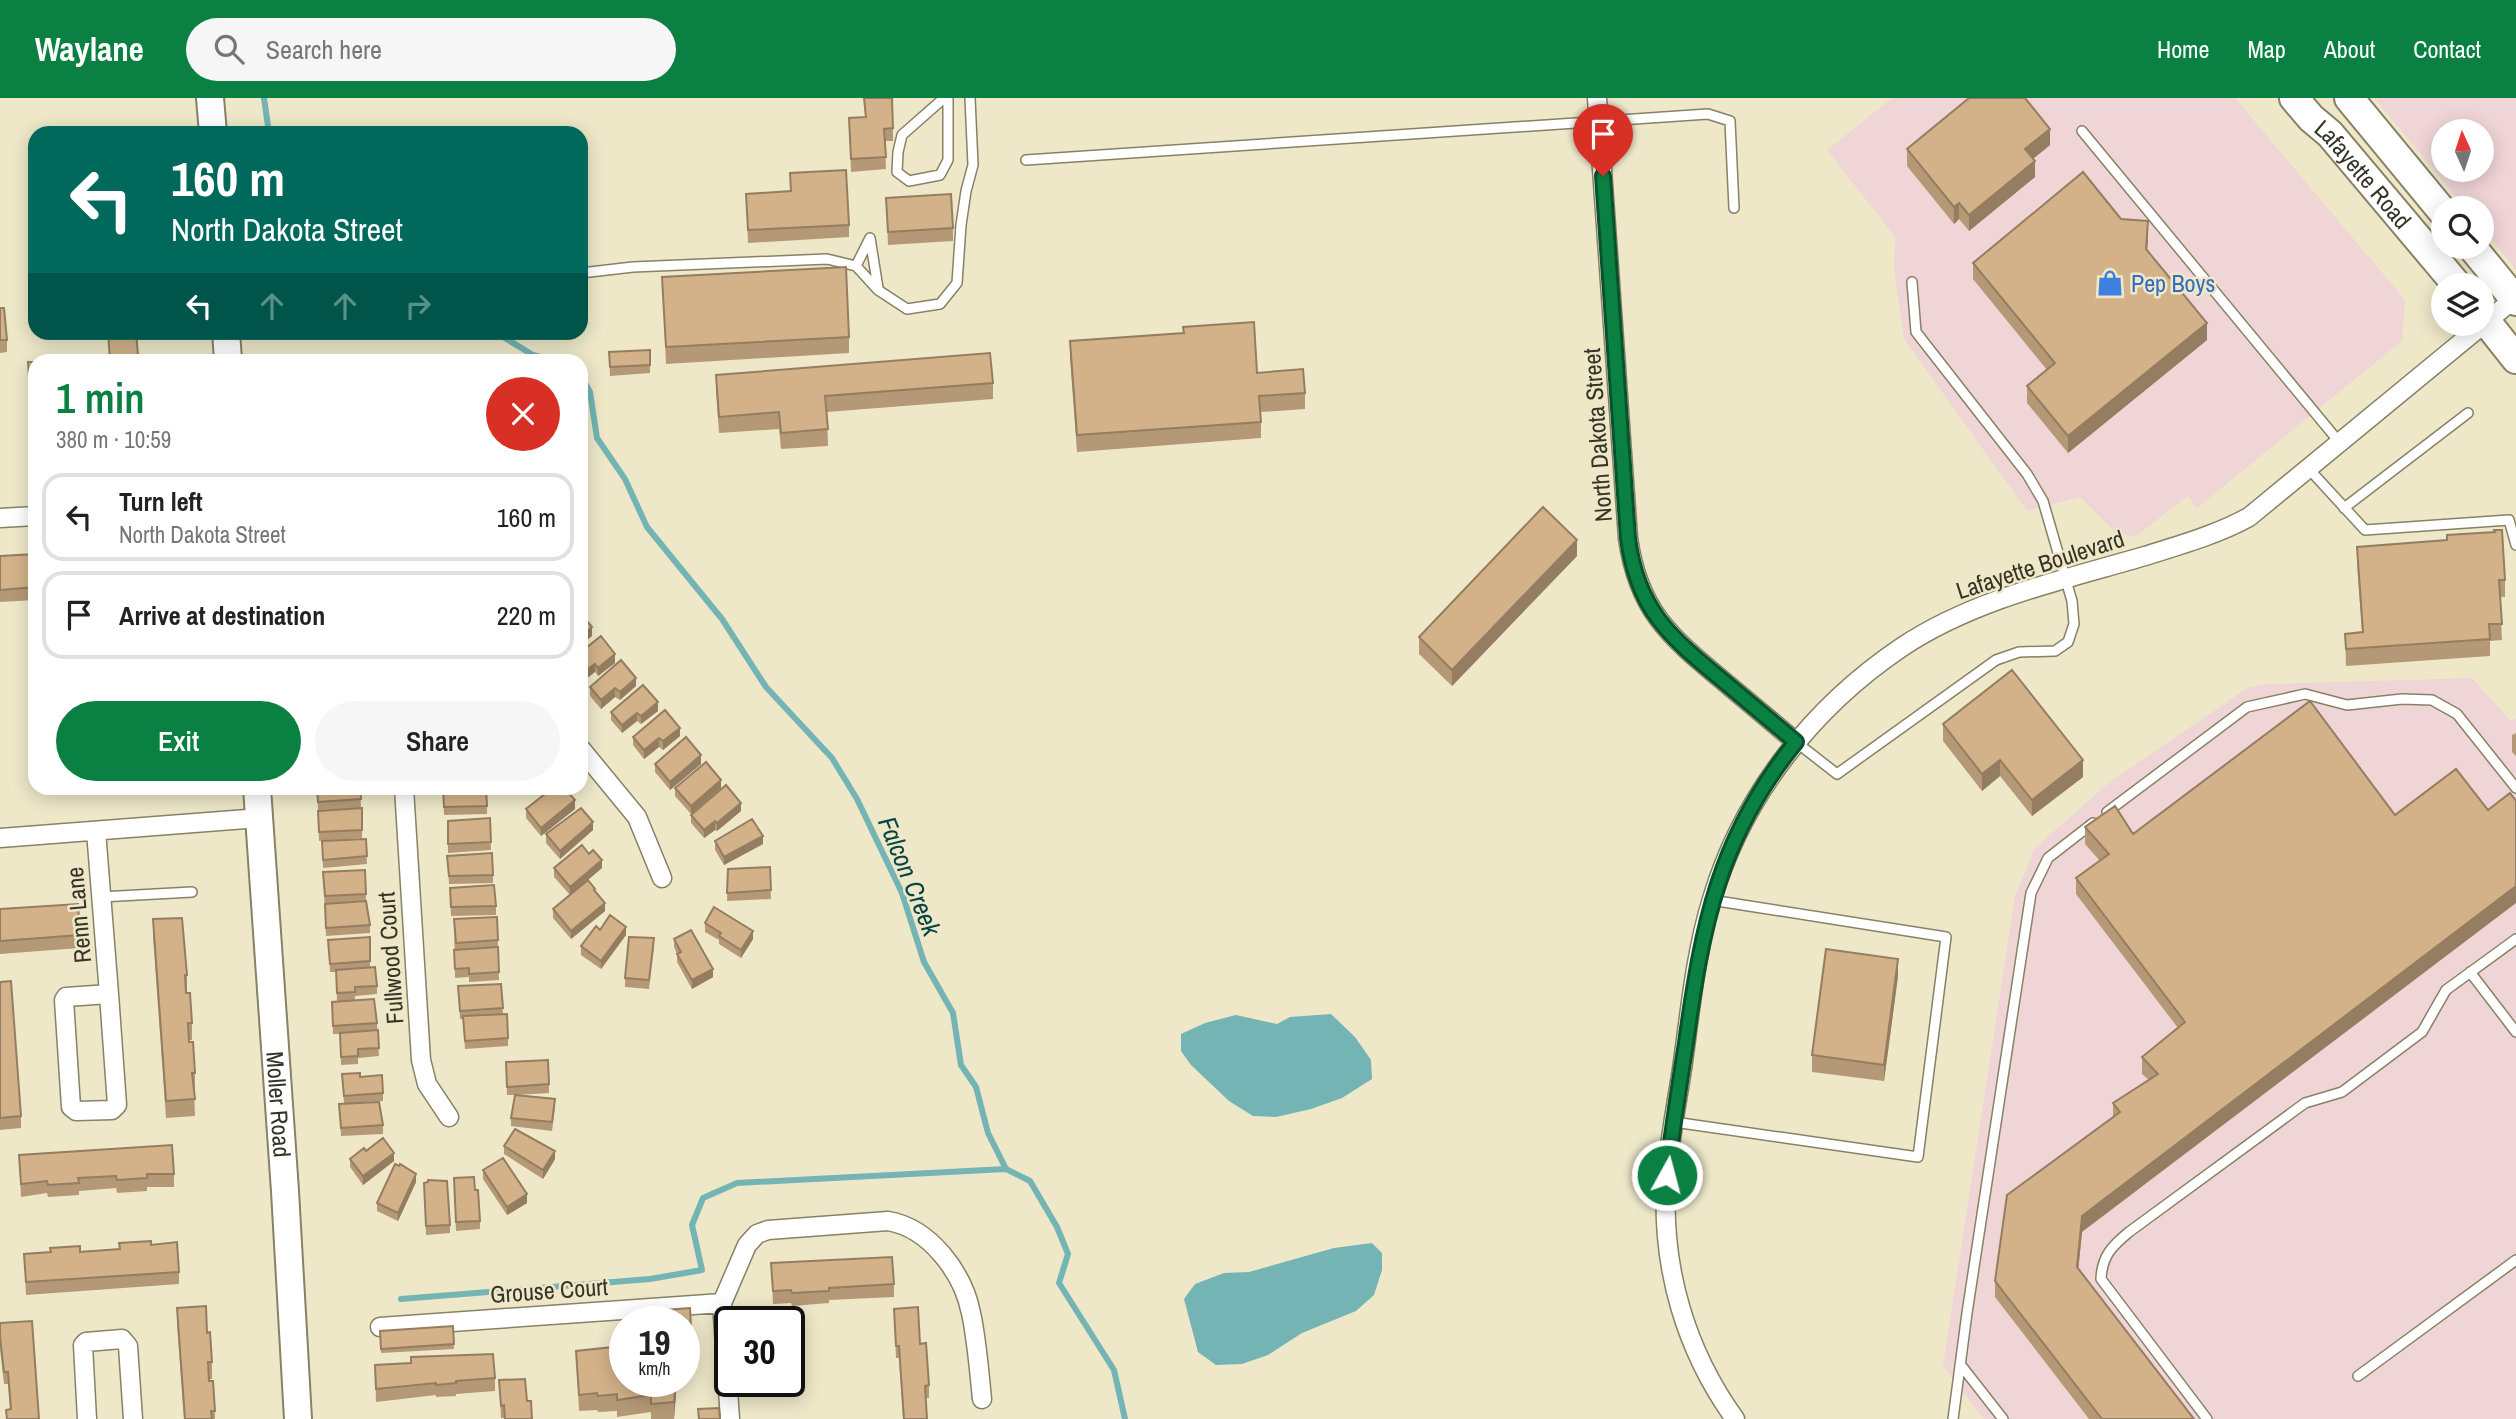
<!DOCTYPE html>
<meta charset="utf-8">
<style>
:root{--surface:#fff;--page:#f6f6f6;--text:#222;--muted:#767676;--line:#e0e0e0;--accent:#0b8043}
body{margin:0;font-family:"Archivo Narrow",sans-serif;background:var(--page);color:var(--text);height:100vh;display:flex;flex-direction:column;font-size:26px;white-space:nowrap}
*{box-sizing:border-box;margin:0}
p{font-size:23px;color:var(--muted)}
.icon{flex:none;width:38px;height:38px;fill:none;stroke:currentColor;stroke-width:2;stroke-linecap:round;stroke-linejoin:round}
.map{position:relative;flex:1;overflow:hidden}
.side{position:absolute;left:28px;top:256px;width:560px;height:441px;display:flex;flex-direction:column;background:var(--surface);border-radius:21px;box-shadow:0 4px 18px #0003}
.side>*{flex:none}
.guide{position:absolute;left:28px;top:28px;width:560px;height:214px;border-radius:21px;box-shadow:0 4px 18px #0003;background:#00695c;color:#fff;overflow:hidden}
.needle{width:46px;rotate:357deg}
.fabs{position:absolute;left:2431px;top:21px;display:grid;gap:14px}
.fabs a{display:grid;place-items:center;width:63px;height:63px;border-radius:50%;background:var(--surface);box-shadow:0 4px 18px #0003;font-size:35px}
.speed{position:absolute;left:609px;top:1208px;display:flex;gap:14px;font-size:35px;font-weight:700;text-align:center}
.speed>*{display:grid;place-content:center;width:91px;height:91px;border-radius:50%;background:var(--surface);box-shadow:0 4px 18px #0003;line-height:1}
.speed small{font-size:18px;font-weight:400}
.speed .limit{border:4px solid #111;border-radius:10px;background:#fff;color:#111}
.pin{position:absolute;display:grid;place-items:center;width:60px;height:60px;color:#fff;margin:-72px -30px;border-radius:50% 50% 50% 0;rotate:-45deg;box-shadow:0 0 7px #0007}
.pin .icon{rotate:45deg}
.me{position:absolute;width:77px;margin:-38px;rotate:7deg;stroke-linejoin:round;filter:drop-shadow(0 0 5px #0008)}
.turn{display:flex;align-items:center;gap:24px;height:147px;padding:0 28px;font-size:32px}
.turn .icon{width:91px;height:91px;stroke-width:2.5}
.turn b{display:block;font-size:49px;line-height:60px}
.lanes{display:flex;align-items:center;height:66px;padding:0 28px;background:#0003;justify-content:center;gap:35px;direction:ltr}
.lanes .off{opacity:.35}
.round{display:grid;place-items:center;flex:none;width:74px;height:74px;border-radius:37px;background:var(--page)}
.headline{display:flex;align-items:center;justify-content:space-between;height:119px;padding:0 28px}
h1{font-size:42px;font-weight:600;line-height:52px;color:var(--accent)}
.primary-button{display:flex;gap:14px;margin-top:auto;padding:14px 28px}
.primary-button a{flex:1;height:80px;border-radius:42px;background:var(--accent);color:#fff;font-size:28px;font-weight:600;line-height:80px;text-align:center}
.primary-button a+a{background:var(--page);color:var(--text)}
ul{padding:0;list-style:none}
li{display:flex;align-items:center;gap:21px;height:88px;margin:0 14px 10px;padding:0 14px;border:4px solid var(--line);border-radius:21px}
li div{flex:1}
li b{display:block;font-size:26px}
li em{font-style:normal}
header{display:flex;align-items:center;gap:42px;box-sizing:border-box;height:98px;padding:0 35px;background:var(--accent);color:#fff}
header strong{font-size:33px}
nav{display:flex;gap:38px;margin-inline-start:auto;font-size:24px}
.search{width:490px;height:63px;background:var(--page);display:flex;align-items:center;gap:18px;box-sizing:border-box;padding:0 24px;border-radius:38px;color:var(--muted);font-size:26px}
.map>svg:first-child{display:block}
</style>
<header>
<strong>Waylane</strong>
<div class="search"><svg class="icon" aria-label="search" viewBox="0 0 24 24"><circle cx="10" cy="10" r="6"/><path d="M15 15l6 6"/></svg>Search here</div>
<nav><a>Home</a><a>Map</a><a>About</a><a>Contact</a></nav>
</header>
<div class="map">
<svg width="2516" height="1321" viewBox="0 0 2516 1321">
<rect width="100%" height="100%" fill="#eee8c9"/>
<path fill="#f0d5d7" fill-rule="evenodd" d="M1892,0H2235L2405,202L2402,243L2197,410L2188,398L2135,439L2116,435L2080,399L2027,413L1904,241L1894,171L1895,139L1827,52Z
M2374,0H2516V172L2482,130V110H2465ZM2443,33H2482V72H2443Z
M2472,580L2511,623L2516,620V1321H1984L1943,1268L2015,798L2035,750L2111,683L2249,589L2268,586Z"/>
<path fill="#74b4b4" d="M1331,916L1355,939L1371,962L1372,981L1342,1000L1311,1011L1276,1019L1253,1018L1229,1003L1191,967L1181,953V936L1205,925L1236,917L1277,926L1290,919Z
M1372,1145L1382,1155V1172L1374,1197L1356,1213L1302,1235L1268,1257L1242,1266L1216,1267L1198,1254L1184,1201L1195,1186L1224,1175L1249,1174L1334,1150Z"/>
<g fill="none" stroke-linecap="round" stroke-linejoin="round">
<path stroke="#74b4b4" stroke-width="6" d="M264,0L269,35
M495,234L533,257L550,262
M581,278L590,294L597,340L625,381L647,429L722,521L766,589L832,660L857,701L902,795L924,864L953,915L961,967L976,989L988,1035L1006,1071L1030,1083L1057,1129L1068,1156L1059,1185L1114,1272L1125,1321
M401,1201L650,1181L702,1172L692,1127L703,1100L737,1085L1006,1071"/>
<g stroke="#878166" stroke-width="12">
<path id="lane" d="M944,0L902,37L898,54L897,74L909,83L940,77L948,62V0
M2082,33L2340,345
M1026,62L1708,16L1730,23L1734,110
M856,168L870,140L878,190
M581,175L633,169L827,161L856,168L878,192L907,211L940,206L957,185L961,127L966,93L973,67L970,0
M2308,370L2365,432L2509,422L2516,447
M2344,410L2468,315
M1796,644L1837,676L1996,562L2019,554L2055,553L2068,544L2074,526L2072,503L2043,403L2027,376L1916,234L1912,184
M2107,714L2247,609L2305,596L2347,607L2402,601L2432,602L2457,616L2516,690
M101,799L192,794
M2470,874L2516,934
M1674,1024L1918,1059L1946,839L1711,802
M1960,1266L2003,1321
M2358,1278L2516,1162
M1953,1321L1967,1215L2031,795L2048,760L2093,725
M2207,1321L2101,1181C2102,1158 2112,1148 2129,1134L2305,1005L2342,994L2422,934L2446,892L2516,841"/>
</g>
<g stroke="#878166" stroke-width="21">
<path id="street" d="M1597,0L1628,440C1638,511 1668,537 1721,581C1746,602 1771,623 1796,644
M0,420L35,418
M581,651L637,719L662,780
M404,690L421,962L427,986L449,1019
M96,733L109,896
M0,740L259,720
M109,896L117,1007L112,1012L76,1013L71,1009L64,902L66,899Z
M380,1229L722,1205
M87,1321L83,1247L86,1244L122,1241L128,1248L133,1321
M730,1321L722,1205L747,1147L757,1136L768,1132L888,1123C930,1130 963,1175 971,1215C977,1243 979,1272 982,1301
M1735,1321C1686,1253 1662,1172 1666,1088C1668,1049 1676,1010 1682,971C1690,915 1695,856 1712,801C1743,697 1813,609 1902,549C1974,501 2063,482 2145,458C2180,447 2216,437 2249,419L2514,201"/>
</g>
<g stroke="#878166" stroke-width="30">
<g id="secondary">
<path d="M210,0L213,35"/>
<path d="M226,234L228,262"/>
<path id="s1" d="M257,690L285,1093L298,1321"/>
</g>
</g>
<g stroke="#878166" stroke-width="32">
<g id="primary">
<path id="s2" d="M2294,0L2311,20L2330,36L2457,187"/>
<path d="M2349,0L2443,114"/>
<path d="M2472,149L2516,203"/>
<path d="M2482,218L2516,261"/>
</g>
</g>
<use href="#lane" stroke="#fff" stroke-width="9"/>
<use href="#street" stroke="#fff" stroke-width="18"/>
<use href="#secondary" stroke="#fff" stroke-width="26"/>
<use href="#primary" stroke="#fff" stroke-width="28"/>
</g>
<path fill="#b59976" d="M864,0L893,30V43H885L886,71L851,74L849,20L865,19Z
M2050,47L2033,61L2035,79L1969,133L1959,121L1954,126L1907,68V51Z
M790,75L849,127V139L748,145L746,96L790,93Z
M886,100L953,130V143L888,147Z
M2121,121L2148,140L2147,152L2207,242L2068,355L2027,305V288L2047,272L1973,181V165Z
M662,179L849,239V255L666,266Z
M0,210L7,242V254L0,255Z
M1070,243L1257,275L1305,295V311L1261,314V340L1077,354L1070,260Z
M609,254L650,267V275L610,278Z
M28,264H35V325L34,308H30Z
M716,277L993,285V301L827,314L828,348L781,351L779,331L719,335L716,293Z
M32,333H35L34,377L32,346Z
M2357,449L2505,482V499H2500L2502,542L2490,543V558L2346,568L2345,536L2362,534L2357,465Z
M35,456V502L0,504V458Z
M1577,458L1452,588L1419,556V539Z
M581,554L615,565L598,578Z
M636,588L620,602L615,599L601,611L590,598V589Z
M658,613L641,626L637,623L622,635L611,622V614Z
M1943,626L2083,679L2032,718L2000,678L1982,693L1943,643Z
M2516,635V658L2512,654V637Z
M680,638L663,652L659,649L644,661L633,647V639Z
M655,666H701L670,692L655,674Z
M317,690H360L361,710L318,712Z
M675,690H721L691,716L675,698Z
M443,691L487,708V716L444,717Z
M551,694L575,711L541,738L526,720V711Z
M362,710V740L319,743L318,713Z
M741,713L717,733L715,732L704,740L691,725V717Z
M2395,717L2082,1134L2078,1171L2194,1321H2089L1995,1199V1183L2113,1019V1005L2149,982L2142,976V959L2178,930L2076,796V780L2100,763L2085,746V729L2133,736Z
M490,720L491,752L448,755V723Z
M593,732L560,761L546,745V736Z
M366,741L367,766L323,770L322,743Z
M715,743L763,746L724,767L715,752Z
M447,758L493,777V785L449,786Z
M770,769L771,801L727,803L728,771Z
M554,770H602L570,797L554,779Z
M365,772L366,803L370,827V835L326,838L323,774Z
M450,790L496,808V817L451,818Z
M595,794L605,813L571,841L553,820V811Z
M0,811L80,837V850L0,856Z
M497,819L499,882L469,884V879L455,880L454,821Z
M153,821L187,877V893H186L192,925V942H189L195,975V991H194L195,1018L166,1020L153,838Z
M705,825L753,841L741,860L719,846V842L705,834Z
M600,832L626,837L601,871L581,857V848Z
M370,839V869L377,888V896L355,898V902L377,925L379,958L358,960V966L341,967L340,936H333L332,904L337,903L336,874H330L328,842Z
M674,841L713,879L692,891L677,864V856L674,849Z
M654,849L649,891L625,889V880Z
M1898,878L1884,983L1812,974V957Z
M0,884L21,1018V1030L0,1032Z
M501,886L503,916L508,940V948L465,951L463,921H460L458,888Z
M506,964L549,986V995L516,997L555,1010L552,1033L511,1028V1020L515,997H507Z
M342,976L360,979L383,995V1003L364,1004L383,1027V1036L341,1038L339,1006H344Z
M504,1048L555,1061L543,1081L504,1056Z
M366,1053L394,1063L363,1087L350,1069V1061Z
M19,1057L174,1076V1089H147V1093L117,1095L116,1090L79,1093V1097L48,1099L47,1095L21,1099Z
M483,1072L527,1105L507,1117L483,1081Z
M416,1084L398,1123L377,1113V1105Z
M424,1085L450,1127V1135L426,1137Z
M454,1089L475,1092L480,1123V1131L456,1133Z
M151,1147L179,1174V1186L26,1197L24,1156L119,1151Z
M771,1165L894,1186V1199L829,1202V1205L792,1208L791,1205L773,1206Z
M177,1210L207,1235L212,1264V1281H209L215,1313V1321H184L177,1226Z
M690,1210L691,1235L684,1236V1223Z
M894,1211L920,1246L929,1287V1300H926L927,1321H903L899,1260H896Z
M0,1225L39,1321L10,1311L8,1286H4L0,1251Z
M453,1228L454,1251L381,1255L380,1233Z
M576,1253L625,1283H677L674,1321H651V1314L617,1319V1313L598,1314L597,1312L579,1313Z
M375,1267L495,1280V1293L456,1296V1298L436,1299V1297L376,1304Z
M499,1282L527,1303L532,1321L501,1320Z"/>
<path fill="#947d60" d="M2050,31V47L2025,67V51Z
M2035,63V79L1969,133V117Z
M1959,105V121L1954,126V109Z
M2148,123V140L2146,167V151Z
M2207,225V242L2068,355V338Z
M1577,442V458L1452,588V572Z
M592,529V538L581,547V539Z
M615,556V565L598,578V570Z
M595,566V574L581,585V576Z
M636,580V588L620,602V594Z
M615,590V599L601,611V602Z
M658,604V613L641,626V618Z
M637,615V623L622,635V627Z
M680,630V638L663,652V643Z
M659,640V649L644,661V652Z
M701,657V666L670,692V684Z
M2000,662V678L1982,693V676Z
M2083,662V679L2032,718V702Z
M721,682V690L691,716V708Z
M575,702V711L541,738V730Z
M741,705V713L717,733V725Z
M715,723V732L704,740V732Z
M593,724V732L560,761V753Z
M763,738V746L724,767V759Z
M602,762V770L570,797V789Z
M2516,788V805L2082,1134L2077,1185V1169L2082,1118Z
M605,805V813L571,841V833Z
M626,829V837L601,871V863Z
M753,833V841L741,860V852Z
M1898,861V878L1884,983V967Z
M713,871V879L692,891V882Z
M555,1053V1061L543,1081V1072Z
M394,1055V1063L363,1087V1078Z
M416,1076V1084L398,1123V1115Z
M527,1096V1105L507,1117V1109Z
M676,1283H677L674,1321V1304Z"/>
<path fill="#d3b289" stroke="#947d60" stroke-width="2" d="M864,0H892L893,30L884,31L886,59L851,61L849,20L866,19Z
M1969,0H2025L2050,31L2025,51L2035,63L1969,117L1959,105L1954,109L1907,51Z
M846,72L849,127L748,132L746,96L791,93L790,75Z
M2083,74L2121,121L2148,123L2146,151L2207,225L2068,338L2027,288L2055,265L1973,165Z
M951,96L953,130L888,134L886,100Z
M846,169L849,239L666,249L662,179Z
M0,210H4L7,242H0Z
M1254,224L1257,275L1303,271L1305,295L1259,298L1261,324L1077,337L1070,243L1184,235L1183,229Z
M108,234H136L138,257H143V262H110Z
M650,252V267L610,269L609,254Z
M990,255L993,285L825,298L828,331L781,335L779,314L719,319L716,277Z
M28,264H35V312L34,295L30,296Z
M32,333H35L34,365Z
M1543,409L1577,442L1452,572L1419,539Z
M2494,432H2502L2505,482H2499L2502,526H2489L2490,541L2346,551L2345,536L2363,534L2357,449L2447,442V437L2495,434Z
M35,456V489L0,492V458Z
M581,516L592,529L581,539Z
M601,538L615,556L598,570L595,566L581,576V554Z
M621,562L636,580L620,594L615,590L601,602L590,589Z
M2012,572L2083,662L2032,702L2000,662L1982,676L1943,626Z
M643,587L658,604L641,618L637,615L622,627L611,614Z
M2310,603L2395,717L2456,671L2488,712L2510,695L2516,703V788L2082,1118L2077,1169L2194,1321H2102L1995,1183L2007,1097L2120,1014L2113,1005L2158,976L2142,959L2185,924L2076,780L2109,756L2085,729L2115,708L2133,736Z
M665,612L680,630L663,643L659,640L644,652L633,639Z
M686,639L701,657L670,684L655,666Z
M706,664L721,682L691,708L675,690Z
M726,687L741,705L717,725L715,723L704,732L691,717Z
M317,690H360L361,701L318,704Z
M462,690H486L487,708L444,709L443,691Z
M557,690H564L575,702L541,730L526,711L550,692L551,694Z
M362,710V732L319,734L318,713Z
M581,710L593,724L560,753L546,736Z
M490,720L491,744L448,746V723Z
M752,721L763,738L724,759L715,743Z
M366,741L367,758L323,762L322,743Z
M582,747L589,756L593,752L602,762L570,789L554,770Z
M492,755L493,777L449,778L447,758Z
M770,769L771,792L727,795L728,771Z
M365,772L366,796L325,798L323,774Z
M588,782L595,791L594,792L605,805L571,833L553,811Z
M494,787L496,808L451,809L450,790Z
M366,803L370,827L326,830L325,806Z
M78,806L80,837L0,843V811Z
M714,809L753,833L741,852L719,838L721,835L705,825Z
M610,817L626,829L601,863L581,848L596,828L600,832Z
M497,819L498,842L456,845L454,821Z
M182,820L187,877H185L186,895H190L192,925H188L189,944H193L195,975H192L195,1001L166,1003L153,821Z
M691,832L713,871L692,882L677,856L681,854L674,841Z
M370,839V863L330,866L328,842Z
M629,839L654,840L649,882L625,880Z
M498,849L499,874L469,876V870L455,871L454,852Z
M1826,851L1898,861L1884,967L1812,957Z
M375,869L377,888L355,889V894L337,895L336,872Z
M11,883L21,1018L0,1020V884Z
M501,886L503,910L460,913L458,888Z
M374,901L377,925L333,928L332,904Z
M507,916L508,940L465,943L463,918Z
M378,932L379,950L358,951V958L341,959L340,935Z
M548,962L549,986L507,989L506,964Z
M360,975V979L382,977L383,995L344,998L342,976Z
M515,997L555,1001L552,1024L511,1020Z
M379,1004L383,1027L341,1030L339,1006Z
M515,1031L555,1053L543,1072L504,1048Z
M383,1040L394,1055L363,1078L350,1061L364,1050L366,1053Z
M172,1047L174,1076H147V1080L117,1082L116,1078L78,1080L79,1085L48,1087L47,1083L21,1086L19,1057Z
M503,1060L527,1096L507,1109L483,1072Z
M395,1066L399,1068L400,1066L416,1076L398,1115L377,1105Z
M474,1079L475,1092H478L480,1123L456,1124L454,1080Z
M428,1082L447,1083L450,1127L426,1128L424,1085L428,1084Z
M151,1143V1147L177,1144L179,1174L26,1184L24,1156L51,1154L50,1150L80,1148V1154L120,1151L119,1145Z
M892,1159L894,1186L829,1190V1193L792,1195L791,1192L773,1193L771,1165Z
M206,1208L207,1235L210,1234L212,1264H208L209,1283H213L215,1313H211L212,1321H185L177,1210Z
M918,1209L920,1246L926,1245L929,1287L925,1288L927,1321H904L899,1248H896L894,1211Z
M690,1210L691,1231H684V1223H638V1214Z
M32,1223L39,1321H7L6,1312L11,1311L8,1274H4L0,1238V1225Z
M453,1228L454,1246L381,1251L380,1233Z
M613,1241H625V1283H676L674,1304L651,1306V1297L617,1302V1296L598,1298L597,1295L579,1297L576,1253L613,1249Z
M493,1256L495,1280L456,1283V1285L436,1287V1285L376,1291L375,1267L411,1265V1259Z
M525,1281L527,1303H531L532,1321H505L504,1307L501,1308L499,1282Z
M719,1310L720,1321H699L698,1311Z"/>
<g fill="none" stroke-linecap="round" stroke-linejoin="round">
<g stroke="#07532c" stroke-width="18">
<path id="route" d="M1603,78L1628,440C1637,511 1669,538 1721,581C1746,602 1771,623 1796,644C1719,738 1702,828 1686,945C1679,989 1672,1033 1667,1077"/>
</g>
<use href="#route" stroke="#0b8043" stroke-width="12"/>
</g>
<defs>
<g id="shop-bare" transform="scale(2.1)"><path d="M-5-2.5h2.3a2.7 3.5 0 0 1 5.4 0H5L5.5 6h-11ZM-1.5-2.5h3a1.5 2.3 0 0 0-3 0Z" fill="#3f7fe0" stroke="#eee8c9" stroke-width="2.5" paint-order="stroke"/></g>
</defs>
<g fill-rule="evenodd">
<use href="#shop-bare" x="2110" y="185"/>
</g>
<g text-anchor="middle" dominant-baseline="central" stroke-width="5" stroke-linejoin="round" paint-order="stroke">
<g font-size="24" fill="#363327" stroke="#eee8c9">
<text stroke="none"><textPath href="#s2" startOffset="103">Lafayette Road</textPath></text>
<text transform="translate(1597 337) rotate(-94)">North Dakota Street</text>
<text transform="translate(2040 466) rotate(-18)">Lafayette Boulevard</text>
<text transform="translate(78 817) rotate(-95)">Renn Lane</text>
<text transform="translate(390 860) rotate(-94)">Fullwood Court</text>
<text stroke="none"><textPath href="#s1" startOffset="317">Moller Road</textPath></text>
<text transform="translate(549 1192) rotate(-4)">Grouse Court</text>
</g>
<g font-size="24" fill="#366cbe" stroke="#eee8c9" text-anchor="start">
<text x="2131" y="185">Pep Boys</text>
</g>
<g font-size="26" font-style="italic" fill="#064545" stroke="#eee8c9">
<text transform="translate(910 778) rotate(68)">Falcon Creek</text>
</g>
</g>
</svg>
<div class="fabs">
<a><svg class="needle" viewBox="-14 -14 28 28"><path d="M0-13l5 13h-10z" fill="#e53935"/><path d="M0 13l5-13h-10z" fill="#767676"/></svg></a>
<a><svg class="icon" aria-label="search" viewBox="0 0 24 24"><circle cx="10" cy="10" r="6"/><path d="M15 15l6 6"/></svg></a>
<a><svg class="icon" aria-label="layers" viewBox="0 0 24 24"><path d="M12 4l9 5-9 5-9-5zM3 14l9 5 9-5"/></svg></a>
</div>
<div class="speed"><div>19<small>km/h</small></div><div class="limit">30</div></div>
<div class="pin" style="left:1603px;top:78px;background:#d93025"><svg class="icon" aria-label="arrive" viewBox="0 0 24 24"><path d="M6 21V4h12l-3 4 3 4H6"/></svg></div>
<svg class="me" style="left:1667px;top:1077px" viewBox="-20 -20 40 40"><circle r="17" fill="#0b8043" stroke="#fff" stroke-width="3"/><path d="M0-11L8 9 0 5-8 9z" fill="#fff"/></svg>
<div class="guide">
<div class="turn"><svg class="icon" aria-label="left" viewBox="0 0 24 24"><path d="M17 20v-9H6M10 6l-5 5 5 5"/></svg><div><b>160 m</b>North Dakota Street</div></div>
<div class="lanes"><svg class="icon" aria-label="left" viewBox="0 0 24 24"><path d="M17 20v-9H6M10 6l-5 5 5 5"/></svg><svg class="icon off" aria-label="ahead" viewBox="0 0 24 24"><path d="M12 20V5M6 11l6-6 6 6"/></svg><svg class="icon off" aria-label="ahead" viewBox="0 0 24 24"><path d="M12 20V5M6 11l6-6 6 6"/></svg><svg class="icon off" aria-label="right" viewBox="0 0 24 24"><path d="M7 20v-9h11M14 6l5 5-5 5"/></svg></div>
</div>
<section class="side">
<div class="headline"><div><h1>1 min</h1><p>380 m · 10:59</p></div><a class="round" style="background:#d93025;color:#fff"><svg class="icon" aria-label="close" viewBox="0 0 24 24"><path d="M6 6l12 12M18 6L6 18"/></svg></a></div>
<ul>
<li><svg class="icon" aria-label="left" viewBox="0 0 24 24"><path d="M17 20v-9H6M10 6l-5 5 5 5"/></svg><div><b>Turn left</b><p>North Dakota Street</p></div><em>160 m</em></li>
<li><svg class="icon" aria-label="arrive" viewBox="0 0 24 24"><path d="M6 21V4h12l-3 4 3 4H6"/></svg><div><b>Arrive at destination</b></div><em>220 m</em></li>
</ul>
<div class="primary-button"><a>Exit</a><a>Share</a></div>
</section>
</div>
